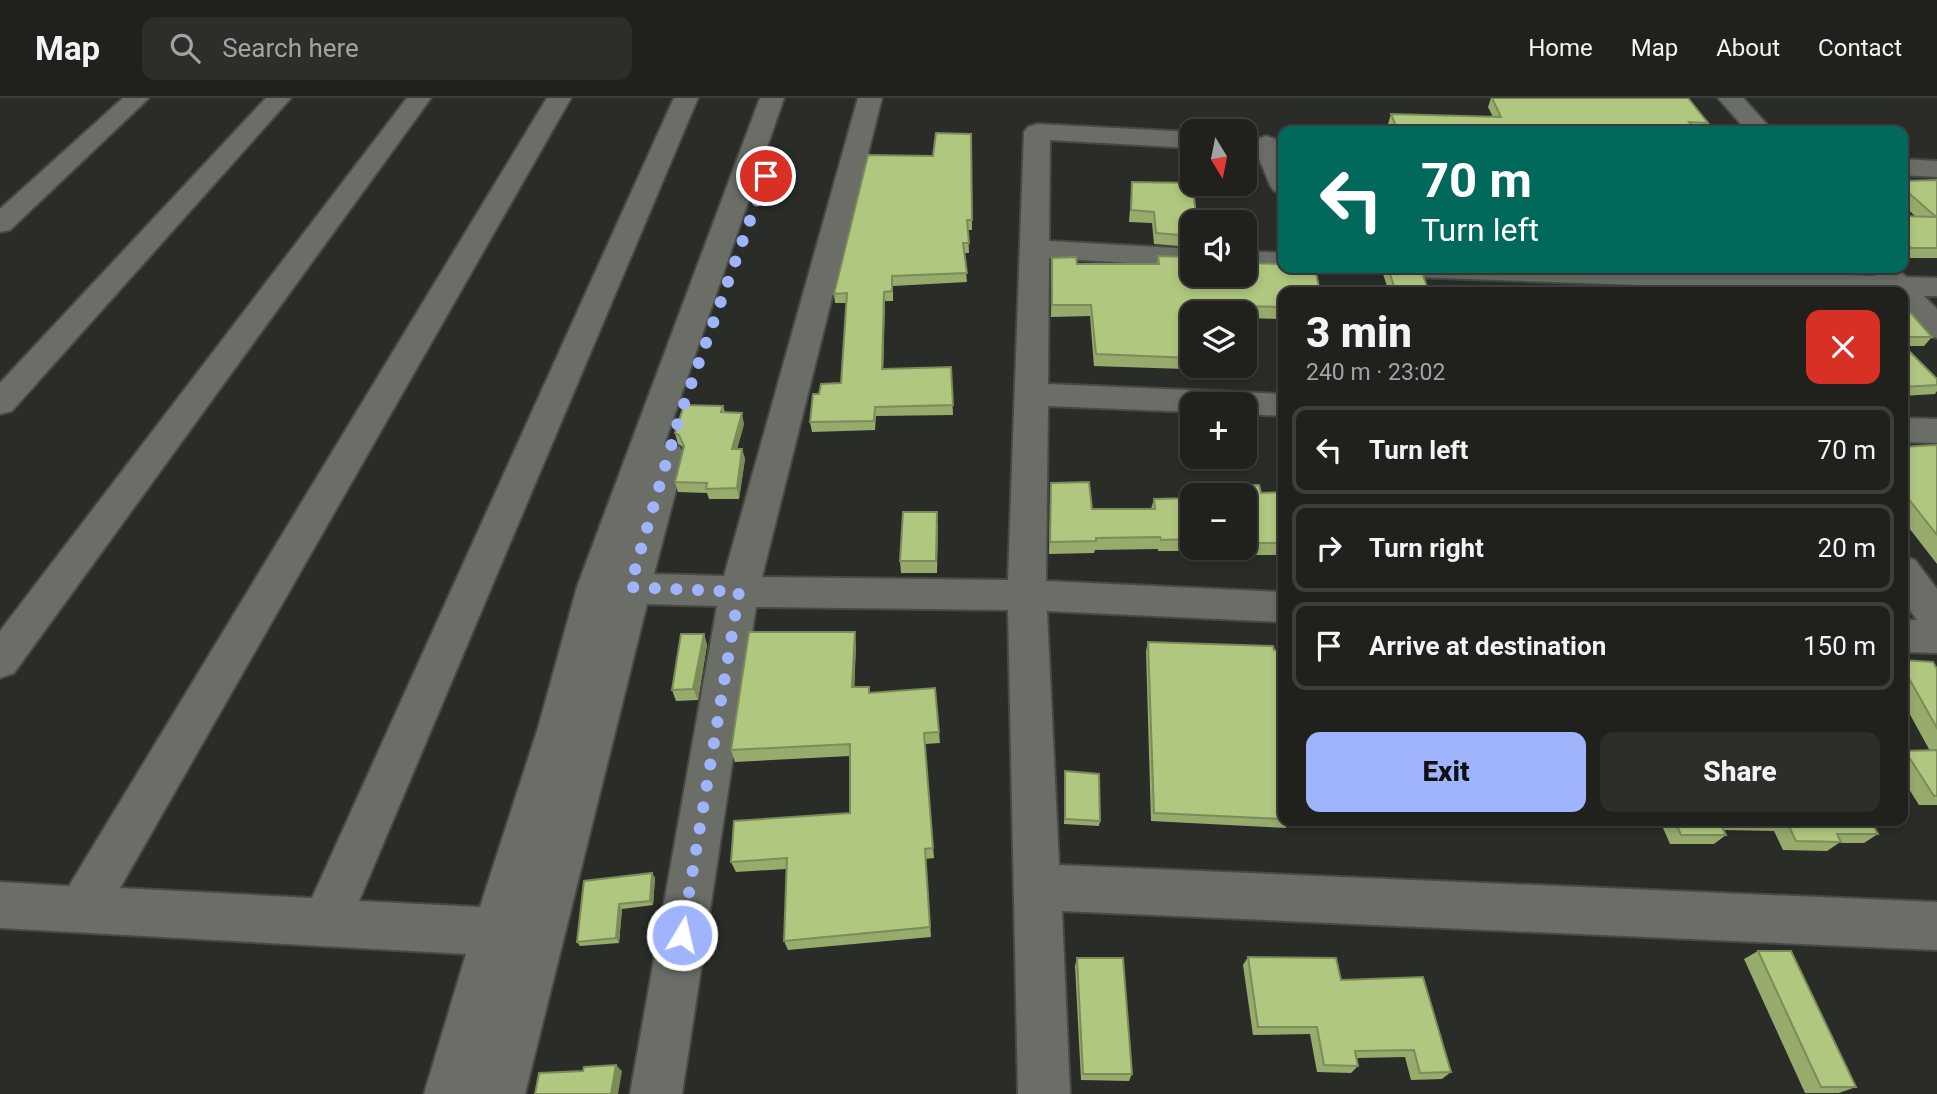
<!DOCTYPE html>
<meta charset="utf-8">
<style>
:root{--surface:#20211d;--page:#2d2e2a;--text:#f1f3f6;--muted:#a2a3a4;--line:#3d3e3b;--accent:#a0b3fd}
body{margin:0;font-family:Roboto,sans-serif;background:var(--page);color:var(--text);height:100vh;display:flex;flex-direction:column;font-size:26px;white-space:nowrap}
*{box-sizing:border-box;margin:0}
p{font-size:23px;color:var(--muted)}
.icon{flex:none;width:38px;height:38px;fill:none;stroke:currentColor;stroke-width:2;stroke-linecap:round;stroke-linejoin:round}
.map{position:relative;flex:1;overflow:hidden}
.side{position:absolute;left:1278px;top:189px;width:630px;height:539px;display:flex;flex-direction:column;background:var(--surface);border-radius:14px;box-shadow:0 4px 10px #0003,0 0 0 2px var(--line)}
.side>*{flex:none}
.hud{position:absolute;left:1278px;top:28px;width:630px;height:147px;border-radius:14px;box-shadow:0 4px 10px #0003,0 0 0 2px var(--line);background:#00695c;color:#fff;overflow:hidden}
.needle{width:46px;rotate:170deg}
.buttons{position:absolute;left:1180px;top:21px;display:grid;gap:14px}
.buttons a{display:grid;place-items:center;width:77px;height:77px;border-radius:14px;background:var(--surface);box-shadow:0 4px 10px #0003,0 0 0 2px var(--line);font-size:35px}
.pin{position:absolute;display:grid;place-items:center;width:60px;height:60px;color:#fff;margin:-30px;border:4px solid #fff;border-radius:50%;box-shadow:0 2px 7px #0007}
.me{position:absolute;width:77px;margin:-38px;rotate:9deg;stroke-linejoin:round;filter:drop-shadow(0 0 5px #0008)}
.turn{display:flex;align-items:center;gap:24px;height:147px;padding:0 28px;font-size:32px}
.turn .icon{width:91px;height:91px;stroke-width:2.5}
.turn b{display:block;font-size:49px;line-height:60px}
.round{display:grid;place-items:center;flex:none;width:74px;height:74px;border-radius:14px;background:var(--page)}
.head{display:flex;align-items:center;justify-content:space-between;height:119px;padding:0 28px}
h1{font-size:42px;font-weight:800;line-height:52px}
.action{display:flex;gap:14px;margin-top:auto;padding:14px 28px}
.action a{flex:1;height:80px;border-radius:14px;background:var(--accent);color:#111;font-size:28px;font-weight:800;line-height:80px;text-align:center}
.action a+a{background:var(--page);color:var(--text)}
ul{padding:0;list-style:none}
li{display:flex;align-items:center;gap:21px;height:88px;margin:0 14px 10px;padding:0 14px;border:4px solid var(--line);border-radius:14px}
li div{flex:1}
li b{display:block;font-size:26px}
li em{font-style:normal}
header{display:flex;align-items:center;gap:42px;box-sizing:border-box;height:98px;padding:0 35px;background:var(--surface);border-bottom:2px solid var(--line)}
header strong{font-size:33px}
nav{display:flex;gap:38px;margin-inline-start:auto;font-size:24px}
.search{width:490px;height:63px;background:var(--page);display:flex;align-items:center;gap:18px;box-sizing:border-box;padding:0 24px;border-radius:14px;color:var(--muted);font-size:26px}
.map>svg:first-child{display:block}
</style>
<header>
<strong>Map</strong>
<div class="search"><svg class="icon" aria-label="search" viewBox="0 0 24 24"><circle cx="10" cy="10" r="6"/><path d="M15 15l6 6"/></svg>Search here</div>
<nav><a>Home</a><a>Map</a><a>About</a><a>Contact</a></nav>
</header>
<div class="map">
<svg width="1937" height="996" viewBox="0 0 1937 996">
<rect width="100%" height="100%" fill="#2a2c27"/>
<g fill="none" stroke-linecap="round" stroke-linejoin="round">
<g stroke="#474945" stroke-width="4">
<path id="minor" d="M123,0H149L10,132L0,134V111Z
M266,0H291L12,313L0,316V285Z
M407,0H431L14,575L0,580V533Z
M547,0H571L120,790L312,800L674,0H698L359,803L480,809L538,630L577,489L760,0H784L664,347L680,349L685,358L654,476L724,478L858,0H882L762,479L1008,482L1024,34L1028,29L1037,26L1192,34V50L1050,42L1049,143L1192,151V169L1049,160L1048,286L1283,296V318L1244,316V306H1192V314L1048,308L1046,483L1283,494V524L1047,513L1059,767L1937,804V852L1062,813L1070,996H1018L1008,512L756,509L682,996H630L717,508L647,506L525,996H424L466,856L0,830V784L69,788Z
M1718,0H1743L1773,33H1747Z
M1266,38L1275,41L1283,55V95L1274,93L1270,87L1253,46L1257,41Z
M1902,61L1937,63V79L1902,77Z
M1244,153L1283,155V170H1293L1283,173L1244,171Z
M1396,170H1649L1875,178L1879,171L1895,170L1907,179L1937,180V198H1924L1937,211V240L1926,237L1902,210V194H1835L1411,179L1401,176Z
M1902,320L1937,321V345L1902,344Z
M1902,457L1915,462L1937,491V555L1902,554V522H1917L1902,502Z"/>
</g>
<use href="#minor" fill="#6b6d67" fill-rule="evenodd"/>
</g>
<path fill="#97ab6d" d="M1491,0L1708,25L1703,33H1391L1388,26L1391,16L1493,19L1488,9Z
M971,36L972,132H968L969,155H964L967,184L893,188V203H885L883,271L951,269L953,317L876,318L875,332L812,334L810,324L819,296L841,285L847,205H835L834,196L933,58Z
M1937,82V160H1903L1902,118L1916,119L1902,106V83Z
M1132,84L1192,124V149L1154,146L1152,125L1129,124Z
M1158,158L1283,194V221L1244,220V215H1192V268H1216L1215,272L1094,268L1090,218L1051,219L1052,160L1077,166H1157Z
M1381,170H1410L1429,194H1389Z
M1833,188L1893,194H1828Z
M1902,205L1932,239L1924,248H1904L1937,281V293L1935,296L1902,298Z
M723,308L725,314L744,326L737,351H742L745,361L739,401H709L707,395L678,394L675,384L684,351L682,348L678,346L675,335Z
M1937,347V466L1902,421V349Z
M1051,385L1092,411H1151L1154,401L1192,400V450H1244V397H1212L1214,388L1261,395L1283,394V457H1248L1247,453H1158V451L1095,452L1094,455L1049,456Z
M938,426L937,475H901L900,463Z
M704,536L707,547L698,602L676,603L672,592Z
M1148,544L1283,552V634H1279L1283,661V723H1289L1286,730L1151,723L1146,553Z
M856,546L854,589H869L870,595L939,634L940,645L925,646L934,760L926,761L931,839L788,852L784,843L786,771L736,774L731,764L850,715V658L735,664L731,652Z
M1902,568L1937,571V707H1919L1902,680V655L1905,653H1930L1902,602Z
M1065,673L1100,723L1099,728L1064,726Z
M1660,723H1871L1878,736L1864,745H1839L1827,753L1783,752L1774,733L1723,732L1726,737L1714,746H1670Z
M652,775L655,780L653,807L622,811L619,845L580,848L577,844Z
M1758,853L1856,989L1839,995H1805L1744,861Z
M1248,859L1341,882L1451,974L1442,981L1411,982L1405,959L1356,960L1358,968L1351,975L1317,974L1310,936L1253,937L1243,867Z
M1077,860L1132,976L1129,983L1081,982L1075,868Z"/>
<path fill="#7b8b59" d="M884,194L885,203L883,281L882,271Z
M742,315L744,326L734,362L732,351Z
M742,351L745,361L739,401L737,390Z
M855,534L856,546L854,601L852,589Z
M704,536L707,547L698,602L693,591Z
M652,775L655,780L653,807L650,803Z
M619,806L622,811L619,845L616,840Z
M616,967L622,973L618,996H611Z"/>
<path fill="#b0c77f" stroke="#7b8b59" stroke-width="2" d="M1492,0H1688L1708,25L1689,24L1697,33H1599L1596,30L1530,29L1532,33H1398L1391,16L1501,19Z
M936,35L971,36L972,122H967L969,145H963L967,175L892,178V193L884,194L882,271L951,269L953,307L875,309L874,323L810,324L813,296H819L821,286L841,285L847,195L834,196L868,57L933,58Z
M1937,82V150H1911L1902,139V118L1936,119L1902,89V83Z
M1132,84L1192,85L1197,124H1192V138L1156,135L1154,114L1131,112Z
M1158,158L1192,159V177H1244V165L1283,166V170H1315L1320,194H1283V209L1212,207L1213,215H1192V260L1096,256L1091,207H1052V160L1076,159L1077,166H1159Z
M1388,170H1410L1421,172L1429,194H1396Z
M1833,188L1888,189L1893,194H1838Z
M1902,205L1932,239H1902Z
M1902,246L1937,281V287L1902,289Z
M684,307L723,308L721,314L742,315L732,351H742L737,390L706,391L707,385L675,384L684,348L679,337L675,335Z
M1937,347V437L1907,399L1902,400V349Z
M1089,384L1092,411H1155L1154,401L1192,400V441L1161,442L1160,439L1096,440V443L1050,444L1051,385Z
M1259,387L1261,395L1283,394V445H1252L1251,441H1244V397H1216L1214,388Z
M903,414H937L936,463H900Z
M749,534H855L852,589H869V595L935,590L939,634L924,635L933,750L925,751L930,829L784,843L787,760L731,764L734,723L850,715V646L731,652Z
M681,536H704L693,591L672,592Z
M1148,544L1273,548L1274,552H1283V625H1278L1283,661V721L1154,715Z
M1902,562L1933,564L1937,571V630L1902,568Z
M1937,652V698H1934L1905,653Z
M1065,673L1099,676L1100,723L1065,721Z
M1675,723H1719L1726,737H1681Z
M1747,723H1871L1878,736H1837L1841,744L1796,743L1787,724Z
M652,775L650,803L619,806L616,840L577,844L584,783Z
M1758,853H1791L1856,989H1821Z
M1248,859L1336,860L1341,882L1423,879L1451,974L1420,975L1414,952L1355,953L1358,968L1324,967L1317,929H1258Z
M1077,860H1123L1132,976H1083Z
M616,967L611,996H535L539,975L583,973L584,969Z"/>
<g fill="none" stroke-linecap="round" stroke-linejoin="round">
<path stroke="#a0b3fd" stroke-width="12" stroke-dasharray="0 21.6" d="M682,837L739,494L630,489L680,317L766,78"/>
</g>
</svg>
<div class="buttons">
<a><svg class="needle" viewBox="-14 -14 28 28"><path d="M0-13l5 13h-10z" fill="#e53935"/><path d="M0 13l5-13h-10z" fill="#a2a3a4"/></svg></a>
<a><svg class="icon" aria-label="sound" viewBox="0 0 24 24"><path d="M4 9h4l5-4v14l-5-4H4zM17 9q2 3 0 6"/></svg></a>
<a><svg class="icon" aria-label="layers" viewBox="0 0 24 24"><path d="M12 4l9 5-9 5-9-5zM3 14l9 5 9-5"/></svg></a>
<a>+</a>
<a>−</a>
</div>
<div class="pin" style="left:766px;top:78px;background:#d93025"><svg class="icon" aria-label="arrive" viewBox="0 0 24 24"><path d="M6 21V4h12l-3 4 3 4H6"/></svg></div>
<svg class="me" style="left:682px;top:837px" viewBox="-20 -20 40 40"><circle r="17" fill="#a0b3fd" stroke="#fff" stroke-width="3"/><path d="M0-11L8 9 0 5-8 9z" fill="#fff"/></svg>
<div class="hud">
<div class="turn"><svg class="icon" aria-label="left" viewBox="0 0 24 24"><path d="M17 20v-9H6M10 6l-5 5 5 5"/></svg><div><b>70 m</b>Turn left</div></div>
</div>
<section class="side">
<div class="head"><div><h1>3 min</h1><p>240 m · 23:02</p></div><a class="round" style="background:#d93025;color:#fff"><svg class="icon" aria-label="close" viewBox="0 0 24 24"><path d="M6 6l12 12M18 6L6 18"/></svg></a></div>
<ul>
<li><svg class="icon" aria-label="left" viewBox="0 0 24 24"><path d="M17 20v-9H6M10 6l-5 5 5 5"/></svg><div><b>Turn left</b></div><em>70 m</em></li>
<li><svg class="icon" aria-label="right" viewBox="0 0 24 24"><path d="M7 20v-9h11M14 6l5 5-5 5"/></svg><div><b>Turn right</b></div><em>20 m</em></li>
<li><svg class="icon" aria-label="arrive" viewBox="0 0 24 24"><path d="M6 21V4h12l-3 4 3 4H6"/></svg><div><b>Arrive at destination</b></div><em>150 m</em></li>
</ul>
<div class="action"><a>Exit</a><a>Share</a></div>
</section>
</div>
